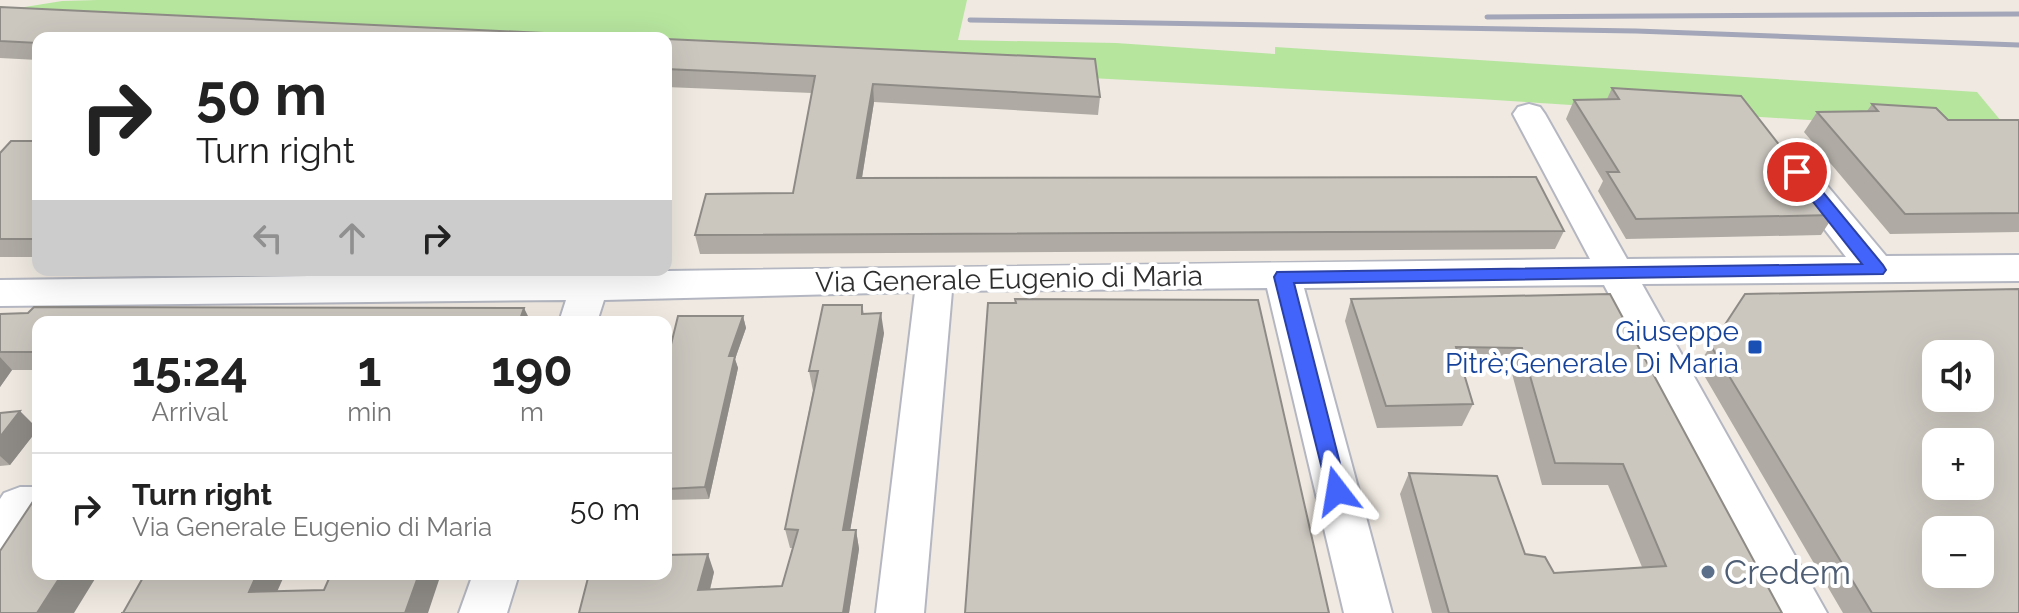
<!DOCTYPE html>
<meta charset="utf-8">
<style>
:root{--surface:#fff;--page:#f2f2f2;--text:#222;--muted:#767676;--line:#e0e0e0}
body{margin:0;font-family:Raleway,sans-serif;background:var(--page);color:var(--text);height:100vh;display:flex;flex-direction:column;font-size:30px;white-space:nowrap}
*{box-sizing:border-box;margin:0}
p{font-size:26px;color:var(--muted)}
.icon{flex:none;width:44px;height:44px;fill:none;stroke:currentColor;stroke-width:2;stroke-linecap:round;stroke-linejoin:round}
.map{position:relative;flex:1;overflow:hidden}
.panel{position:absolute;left:32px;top:316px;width:640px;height:264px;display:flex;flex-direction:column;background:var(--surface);border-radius:16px;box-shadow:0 8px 32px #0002}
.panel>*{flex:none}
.top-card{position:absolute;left:32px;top:32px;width:640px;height:244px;border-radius:16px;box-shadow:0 8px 32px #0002;background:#fff;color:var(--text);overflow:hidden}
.buttons{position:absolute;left:1922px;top:340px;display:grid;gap:16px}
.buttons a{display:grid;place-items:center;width:72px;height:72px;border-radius:16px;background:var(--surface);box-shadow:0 8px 32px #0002;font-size:40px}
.pin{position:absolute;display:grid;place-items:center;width:68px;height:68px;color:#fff;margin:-34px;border:4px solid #fff;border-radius:50%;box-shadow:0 2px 8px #0007}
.me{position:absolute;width:88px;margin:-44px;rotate:346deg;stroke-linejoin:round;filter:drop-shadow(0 0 6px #0008)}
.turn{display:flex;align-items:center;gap:28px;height:168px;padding:0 32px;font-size:36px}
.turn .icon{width:104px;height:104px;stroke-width:2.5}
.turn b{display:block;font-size:56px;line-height:68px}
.lanes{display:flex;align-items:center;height:76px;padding:0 32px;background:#0003;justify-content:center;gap:40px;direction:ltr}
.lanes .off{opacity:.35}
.eta{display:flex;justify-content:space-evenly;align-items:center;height:136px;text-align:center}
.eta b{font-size:48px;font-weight:700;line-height:56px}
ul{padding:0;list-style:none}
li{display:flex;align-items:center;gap:24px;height:112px;padding:0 32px;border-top:2px solid var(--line)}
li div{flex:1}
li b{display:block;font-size:30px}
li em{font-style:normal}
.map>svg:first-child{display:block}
</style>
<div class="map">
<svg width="2019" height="613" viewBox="0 0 2019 613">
<rect width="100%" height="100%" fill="#efe9e1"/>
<path fill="#b6e59e" d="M98,0H967L958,40L1116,43L1275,54V47L1977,92L2011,133L1479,99L666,55V38H304L0,11L62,1Z"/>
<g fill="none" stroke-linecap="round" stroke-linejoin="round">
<g stroke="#b4b7c1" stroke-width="4">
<path id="street" d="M1529,104L1540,107L1545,114L1627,259L1846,257L1785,178L1790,170L1802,167L1814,170L1886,256L2019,255V281L1642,284L1827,613H1778L1604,285L1304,288L1392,613H1344L1267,288L952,291L924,613H876L915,292L604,300L597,322H559L566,300L0,306V280C530,274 1060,264 1590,259L1513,114L1518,107Z
M20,487H38V525H32L16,549L0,555V499L4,493Z
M473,574H519L507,613H459Z"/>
</g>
<use href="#street" fill="#fff" fill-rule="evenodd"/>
<path stroke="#a3a6b8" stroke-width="5" d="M1487,17L2019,14
M970,20L1636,31L2019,45"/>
</g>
<path fill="#afaba4" d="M0,7L38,38V60L0,58Z
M666,39L1100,97L1098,115L874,102L862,178L1564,231L1555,249L700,254L695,235L793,193L812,93L666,87Z
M1612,88L1834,215L1821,235L1626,239L1598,191L1603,181L1566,119L1574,100L1607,99Z
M1872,104L1948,120H2019V232L1890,234L1804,132L1817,112L1867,111Z
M38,141V257H0V153Z
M1610,294L1782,613H1432L1400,494L1409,473L1554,573L1642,567L1608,485H1542L1511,370L1462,369L1473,404L1462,426L1377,428L1345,321L1351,299Z
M1745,294L2019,613H1843L1698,365Z
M862,305L864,314L884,333L850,530H856L859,549L849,613H579L714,572L710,590L782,586L793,548H790L785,529L813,391L809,371Z
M0,314L38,322V370H12L0,387Z
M743,316L746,328L735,359L738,368L709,499L666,500V365Z
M0,413L38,429L10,465L0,466Z"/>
<path fill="#8e8b86" d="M873,84L874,102L859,196L857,178Z
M524,308L531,322H519Z
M881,313L884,333L847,549L843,530Z
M743,316L746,328L735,359L738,368L709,499L705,487L729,356Z
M0,357L12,370L0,387Z
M20,411L38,429L10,465L0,456V437Z
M856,530L859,549L849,613H843Z
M708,554L714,572L705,609L698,590Z
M62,574H98L74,613H37Z
M257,574H285L268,612L249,592Z
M419,574H441L428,613H405Z"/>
<path fill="#cbc7bf" stroke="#8e8b86" stroke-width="2" fill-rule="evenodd" d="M0,7L648,38H38V43L0,41Z
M666,39L1095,59L1100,97L873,84L857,178L1536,177L1564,231L695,235L706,194L793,193L815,76L666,69Z
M1612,88L1741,96L1834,215L1636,219L1607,172H1619L1574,100L1619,99Z
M1872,104L1936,108L1948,120H2019V213L1905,214L1817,112L1878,111Z
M11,141H38V239H0V153Z
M2019,289V613H1872L1711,346L1745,294ZM1936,354H1980V398H1936ZM1936,442H1980V486H1936ZM1936,530H1980V574H1936Z
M1610,294L1782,613H1449L1409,473L1497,476L1525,554L1545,557L1554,573L1666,566L1623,464L1555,463L1522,348L1456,347L1473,404L1386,406L1351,299Z
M1015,299L1258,300L1329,613H965L988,303H1016Z
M823,305H862V314L881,313L843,530H856L843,613H579L589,574H666V555L708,554L698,590L782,586L798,530L785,529L818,371H809Z
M34,307L524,308L519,322H38V352H0V314L28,313Z
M678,316H743L729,356H735L705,487L666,489V365Z
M20,411L0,437V413Z
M34,500H38V574H62L37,613H0V551Z
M145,574H257L249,592L324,590L331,574H419L405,613H121H123Z"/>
<path fill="#4264fb" stroke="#2b41a3" stroke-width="2" d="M1797,167L1803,168L1883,265L1886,270L1883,274L1294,283L1347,491L1344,497L1337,499L1329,497L1274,277L1277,272L1862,264L1792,175V168Z"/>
<rect fill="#1a4fb4" stroke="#fff" stroke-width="3" x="1747" y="339" width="16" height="16" rx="4"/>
<circle fill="#5c6f8a" stroke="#fff" stroke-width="3" cx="1708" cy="572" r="8"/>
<g text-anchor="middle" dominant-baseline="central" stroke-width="8" stroke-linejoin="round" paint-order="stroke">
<g font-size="28" fill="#2e2e2e" stroke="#fff">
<text transform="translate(1009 279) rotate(-1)">Via Generale Eugenio di Maria</text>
</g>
<g font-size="28" fill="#164399" stroke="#fff" text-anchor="end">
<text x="1739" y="331">Giuseppe<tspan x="1739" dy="32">Pitrè;Generale Di Maria</tspan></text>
</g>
<g font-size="34" fill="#4e5e75" stroke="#fff" text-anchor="start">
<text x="1724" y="572">Credem</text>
</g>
</g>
</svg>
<div class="buttons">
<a><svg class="icon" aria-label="sound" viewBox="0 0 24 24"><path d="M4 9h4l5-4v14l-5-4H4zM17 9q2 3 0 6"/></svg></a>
<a>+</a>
<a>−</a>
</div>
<div class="pin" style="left:1797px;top:172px;background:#d93025"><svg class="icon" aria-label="arrive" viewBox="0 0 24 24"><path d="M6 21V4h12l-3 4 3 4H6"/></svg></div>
<svg class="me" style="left:1337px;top:491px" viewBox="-20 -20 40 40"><path d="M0-17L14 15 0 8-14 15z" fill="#4264fb" stroke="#fff" stroke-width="4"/></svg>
<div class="top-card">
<div class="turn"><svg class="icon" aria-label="right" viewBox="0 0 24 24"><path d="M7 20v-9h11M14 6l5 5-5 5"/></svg><div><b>50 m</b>Turn right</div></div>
<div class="lanes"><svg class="icon off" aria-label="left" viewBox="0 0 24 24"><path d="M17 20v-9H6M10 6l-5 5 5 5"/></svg><svg class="icon off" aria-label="ahead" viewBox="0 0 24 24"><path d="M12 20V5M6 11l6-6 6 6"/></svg><svg class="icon" aria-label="right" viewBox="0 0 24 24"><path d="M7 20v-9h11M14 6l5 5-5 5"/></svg></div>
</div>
<section class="panel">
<div class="eta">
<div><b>15:24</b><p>Arrival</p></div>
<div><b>1</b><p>min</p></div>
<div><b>190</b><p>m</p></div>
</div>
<ul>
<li><svg class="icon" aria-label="right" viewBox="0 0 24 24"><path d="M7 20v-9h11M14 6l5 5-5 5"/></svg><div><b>Turn right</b><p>Via Generale Eugenio di Maria</p></div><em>50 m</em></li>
</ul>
</section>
</div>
